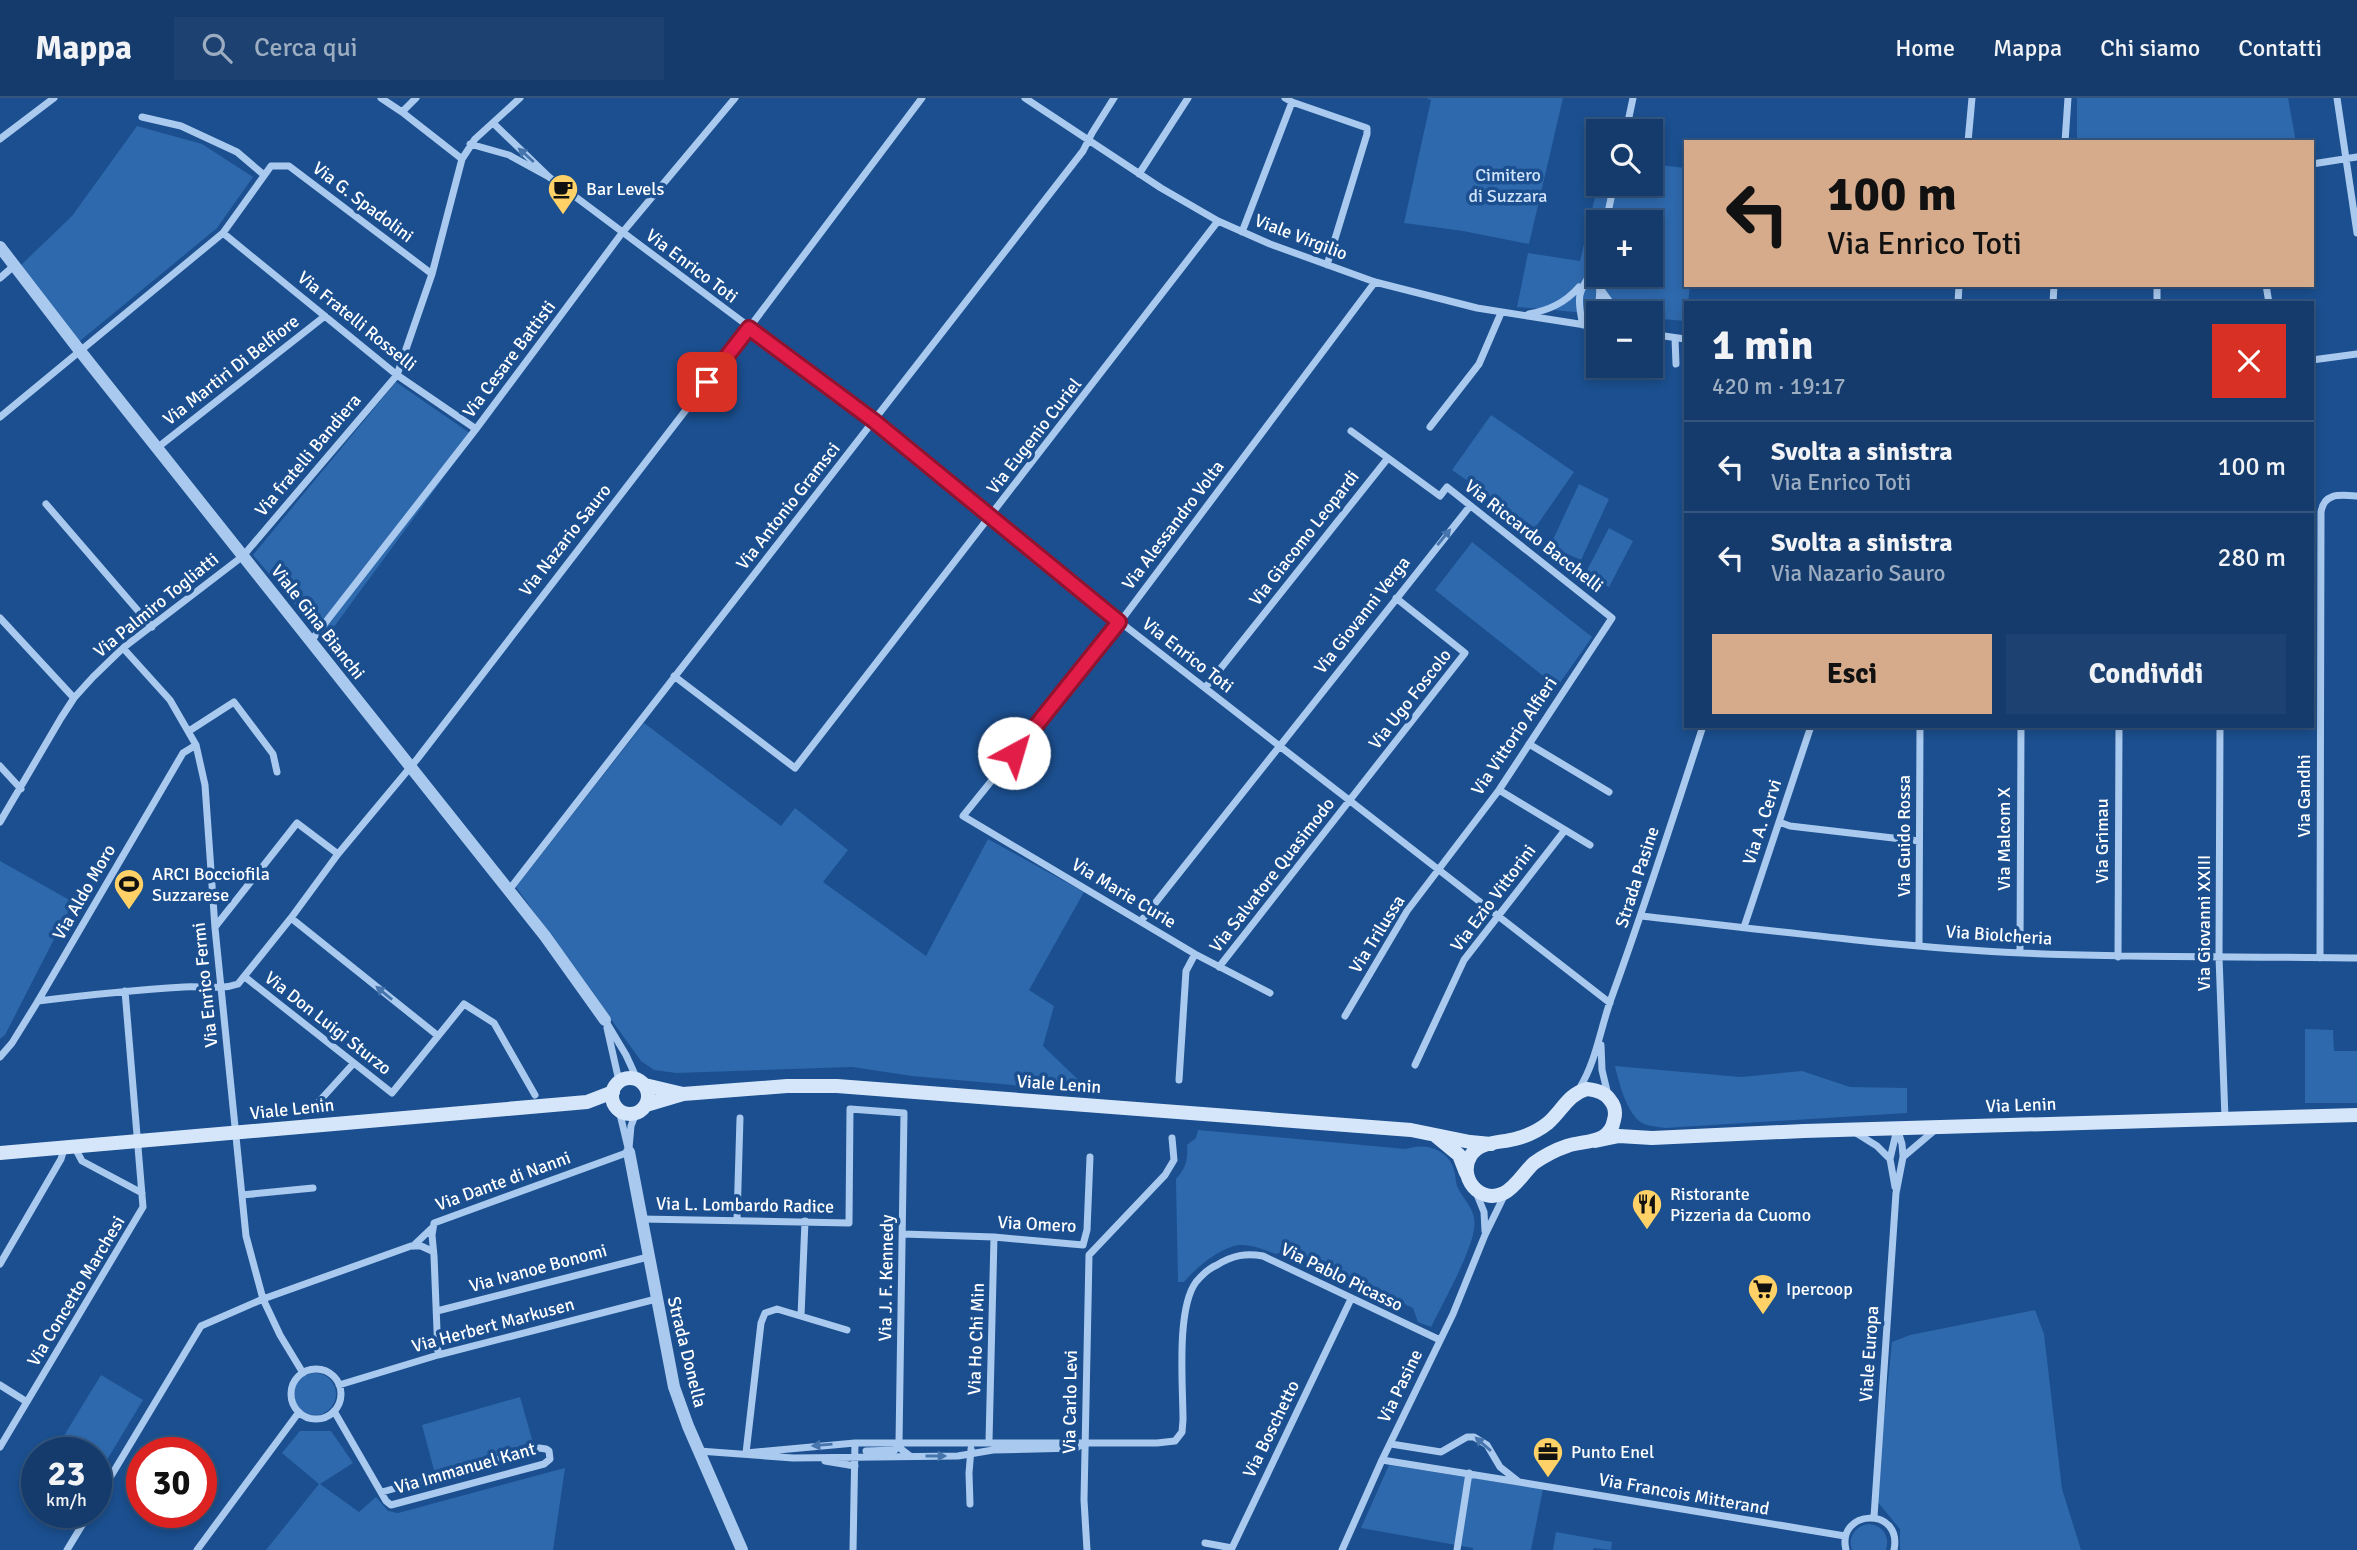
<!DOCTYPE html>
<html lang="it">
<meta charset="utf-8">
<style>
:root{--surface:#143b6b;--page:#1d4271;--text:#f1f3f6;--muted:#9dadc1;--line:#33557e;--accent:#d6ab8b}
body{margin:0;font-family:Signika,sans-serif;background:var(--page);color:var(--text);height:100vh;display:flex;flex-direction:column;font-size:26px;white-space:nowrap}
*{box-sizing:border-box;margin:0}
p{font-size:23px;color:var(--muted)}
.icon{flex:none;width:38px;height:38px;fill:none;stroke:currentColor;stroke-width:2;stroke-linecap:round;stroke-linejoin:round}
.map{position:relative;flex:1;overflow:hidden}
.drawer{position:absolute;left:1684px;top:203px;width:630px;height:427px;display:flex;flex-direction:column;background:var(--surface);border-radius:0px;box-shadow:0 4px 10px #0003,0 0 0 2px var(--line)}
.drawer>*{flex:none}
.guide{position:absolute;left:1684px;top:42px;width:630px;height:147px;border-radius:0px;box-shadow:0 4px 10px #0003,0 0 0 2px var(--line);background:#d6ab8b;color:#111;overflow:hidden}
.tools{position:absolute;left:1586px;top:21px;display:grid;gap:14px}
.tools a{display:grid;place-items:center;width:77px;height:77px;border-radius:0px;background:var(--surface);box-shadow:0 4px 10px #0003,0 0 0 2px var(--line);font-size:35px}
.speed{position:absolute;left:21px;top:1339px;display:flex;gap:14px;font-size:35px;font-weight:700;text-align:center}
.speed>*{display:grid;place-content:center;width:91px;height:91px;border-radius:50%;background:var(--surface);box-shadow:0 4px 10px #0003,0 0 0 2px var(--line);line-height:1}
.speed small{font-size:18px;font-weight:400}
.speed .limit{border:10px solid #d22;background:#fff;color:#111}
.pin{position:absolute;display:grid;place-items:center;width:60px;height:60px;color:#fff;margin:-30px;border-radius:14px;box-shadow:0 4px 10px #0006}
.me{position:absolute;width:77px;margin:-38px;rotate:39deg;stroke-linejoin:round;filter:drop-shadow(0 0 5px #0008)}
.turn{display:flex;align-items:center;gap:24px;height:147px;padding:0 28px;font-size:32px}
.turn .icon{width:91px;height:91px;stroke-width:2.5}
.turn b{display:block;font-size:49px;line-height:60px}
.round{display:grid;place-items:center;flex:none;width:74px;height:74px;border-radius:0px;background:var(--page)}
.headline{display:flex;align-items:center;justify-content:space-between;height:119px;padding:0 28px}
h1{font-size:42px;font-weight:800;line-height:52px}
.primary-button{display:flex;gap:14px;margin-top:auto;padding:14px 28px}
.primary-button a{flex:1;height:80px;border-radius:0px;background:var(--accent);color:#111;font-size:28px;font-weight:800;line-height:80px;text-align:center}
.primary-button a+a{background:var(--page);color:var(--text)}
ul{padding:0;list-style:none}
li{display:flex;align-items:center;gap:21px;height:91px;padding:0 28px;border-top:2px solid var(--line)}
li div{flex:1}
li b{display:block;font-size:26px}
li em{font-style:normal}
header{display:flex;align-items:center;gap:42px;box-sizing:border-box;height:98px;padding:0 35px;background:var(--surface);border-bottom:2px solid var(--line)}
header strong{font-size:33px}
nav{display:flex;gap:38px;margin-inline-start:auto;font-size:24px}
.search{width:490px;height:63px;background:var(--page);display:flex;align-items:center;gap:18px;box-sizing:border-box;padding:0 24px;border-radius:0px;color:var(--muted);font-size:26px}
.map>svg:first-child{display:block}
</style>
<header>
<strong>Mappa</strong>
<div class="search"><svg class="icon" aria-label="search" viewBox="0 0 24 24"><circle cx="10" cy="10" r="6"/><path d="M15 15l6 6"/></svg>Cerca qui</div>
<nav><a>Home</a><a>Mappa</a><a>Chi siamo</a><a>Contatti</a></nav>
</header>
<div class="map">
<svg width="2357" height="1452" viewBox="0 0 2357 1452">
<rect width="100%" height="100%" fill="#1b4f8f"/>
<path fill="#2e69ad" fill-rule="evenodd" d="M1426,0H1563L1529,146L1463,133L1404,125L1431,2Z
M2077,0H2288L2296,44H2077Z
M137,28L202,46L253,79L217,130L75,247L19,169L72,118Z
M1650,66L1685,70V187H1690L1688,205H1685V223L1650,220V215L1598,216L1517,209L1528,155L1580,163L1598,86H1650ZM1598,124H1650V177H1598Z
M396,284L474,338L325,541L253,457Z
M1491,317L1574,374L1535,430L1452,372Z
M1579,386L1609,401L1581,462L1550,448Z
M1609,430L1633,443L1609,489L1585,476Z
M1472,444L1592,539L1557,589L1435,492Z
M644,625L781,728L795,710L848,752L823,784L926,858L988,741L1084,794L1029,892L1054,908L1043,948L1091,994L912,978L852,969L676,975L654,972L641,963L516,789Z
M0,763L73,804L5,937L0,941Z
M2305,931L2333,932L2334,953H2357V1005H2305Z
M1615,968L1741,979L1802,973L1850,989L1907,990V1015L1665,1030C1659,1029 1648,1028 1642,1025C1627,1016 1619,985 1615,968Z
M1198,1032L1406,1051C1424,1044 1449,1051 1454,1072C1456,1079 1455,1085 1459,1092C1467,1106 1477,1114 1474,1131C1471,1155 1443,1205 1431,1229L1418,1224L1413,1210L1289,1151L1276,1156C1265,1152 1252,1146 1239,1147C1219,1150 1197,1169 1184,1184H1178L1176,1081C1186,1070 1188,1062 1187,1047L1196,1040Z
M2035,1212L2044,1236L2062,1391L2081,1452H1900V1431L1876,1402L1892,1244L1910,1237Z
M294 1296a21 21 0 1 1 42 0a21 21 0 1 1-42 0Z
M101,1277L143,1302L96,1380V1354H54Z
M520,1299L534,1348L435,1376L422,1327Z
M300,1333H331L353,1365L320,1386L359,1414L376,1399L388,1413L398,1415L565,1370L553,1452H266L319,1386L282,1355Z
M1389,1367L1543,1391L1531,1452H1473V1450L1361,1430Z
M1868,1426C1883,1427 1890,1438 1886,1452H1852C1848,1439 1854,1429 1868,1426Z
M1556,1434L1612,1444L1611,1452L1594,1450L1593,1452H1553Z"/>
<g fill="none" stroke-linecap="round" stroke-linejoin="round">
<path stroke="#a9c9ee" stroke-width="7" d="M381,0L402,14L462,61
M1025,0L1161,90L1218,123L1270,146L1375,184L1477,210L1598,229
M1285,0L1292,4L1367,30V36L1327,167
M2337,0L2357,135
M402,14L416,0
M142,19L181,28L237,54L264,77
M1626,33L1633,0
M0,41L54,0
M1968,44L1972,0
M2065,44L2068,0
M470,46L509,57L549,79L493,25
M2312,66L2357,59
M1139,76L1188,0
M549,79L875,323L1120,524L1610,905
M1606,124L1614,86
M1242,134L1292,4
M223,135L397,277L476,331
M1598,158C1586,193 1573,185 1583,227C1601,205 1601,205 1599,177
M0,180L15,167
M2157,187V205
M2266,187L2269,205
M1602,193L1618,215
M1958,205L1959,187
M2053,205L2054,187
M1529,216C1549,212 1565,205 1579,189
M1650,236L1685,241
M1675,240L1676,266
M2312,262L2357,256
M0,319L223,135L271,68H289L432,176
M1430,329L1479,266L1501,215
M1351,333L1388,360
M157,350L325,218
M46,406L152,529
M0,520L74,600
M311,543L476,331L622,135L735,0
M123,550L170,602L196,647L205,687L215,830L246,1138L263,1201L280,1237L303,1275
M674,578L795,670L1218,123
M1205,590L1388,360L1440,398L1447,389L1612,520L1499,692L1407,813L1345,918
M2220,628L2219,859L2225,1020
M189,633L234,604L273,656L277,674
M1529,646L1609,694
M0,668L21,691
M1499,692L1590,747
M0,724L61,620L74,600L93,579L123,550L243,458L397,277L432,176L462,61L475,41L520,0
M1779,724L1790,728L1919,743
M509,792L1083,53L1092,35L1114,0
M1641,818C1768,832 1895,849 2022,855C2134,860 2245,858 2357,860
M291,820L437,937
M1141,823L1470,408
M215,829L297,725L338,756
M1744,829L1811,628
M1919,847L1920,628
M2020,855L2021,628
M2118,859L2119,628
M2320,860L2321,414C2324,394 2341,397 2357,398
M1219,869L1465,555L1396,500
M245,879L392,995L464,906L494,925L535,997
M1270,895L1195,856L963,718L1120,524L1375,184
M38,903C87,897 135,892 184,889C202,888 221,892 238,886L291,820L338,756L418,660L749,230L922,0
M605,922L626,957L637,981
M607,930L619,983
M1601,947L1602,972L1608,997
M0,959L12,945L38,903L183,655L196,647
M1415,967L1464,862L1565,732
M1179,982L1186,873L1195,856
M1579,991C1596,964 1600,932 1611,901C1644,811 1673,720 1703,628
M314,1009L353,966
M619,1012L629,1054
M1897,1030L1902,1046L1903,1058
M1853,1033L1877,1048L1890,1061L1895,1089
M75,1050L82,1063L142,1095
M629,1050L631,1028L636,1015
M1890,1061L1897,1031
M1476,1094L1484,1114L1485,1133
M242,1097L313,1090
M641,1121L849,1125L850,1011L904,1015L899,1345L901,1351L910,1358
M737,1121L740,1020
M903,1136L994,1139L1083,1147
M1083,1147L1087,1132L1090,1059
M413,1148L432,1130
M0,1166L61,1061L64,1051
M437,1213L648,1159
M801,1218L805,1123
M438,1257L434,1158L432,1137L434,1125L629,1054
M291 1296a25 25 0 1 1 50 0a25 25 0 1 1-50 0Z
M0,1287L27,1304
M339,1287L438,1257L656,1201
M334,1313L386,1403L391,1407L544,1366L550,1361L549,1353L546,1351L539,1350L382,1394
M989,1343L994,1139
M0,1349L143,1109L125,893
M699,1353L793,1360L958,1358L993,1352L1076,1350L1084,1345
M866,1353L895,1352L899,1345
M746,1355L855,1345H1157L1175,1343L1182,1334L1183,1322C1183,1288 1176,1211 1196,1184C1201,1178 1210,1170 1217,1167C1233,1157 1246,1155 1263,1158L1440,1242
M746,1355L761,1225L765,1215L777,1211L847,1232
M1382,1362L1519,1384L1500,1369L1487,1347L1474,1339H1467L1441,1354L1391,1346
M825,1363L855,1368
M1519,1384L1845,1438
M96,1403L201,1228L263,1201L411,1148H421L432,1153
M970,1406L969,1375L971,1351
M1874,1419L1896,1095L1903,1059L1936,1031
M1205,1445L1232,1450L1351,1201
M67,1452L90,1414
M197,1452L299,1314
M853,1452L855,1345
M1087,1452L1084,1402L1089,1157L1165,1077L1174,1062L1172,1040
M1342,1452L1382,1362L1453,1216L1485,1137L1505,1096
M1457,1452L1469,1375
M1846,1452C1836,1411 1903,1408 1894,1452"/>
<path stroke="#a9c9ee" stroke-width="12" d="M0,149L80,253L545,838L605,922
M629,1054L674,1289L688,1328L742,1452"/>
<path stroke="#d6e6fa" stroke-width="14" d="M612 998a18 18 0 1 1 36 0a18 18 0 1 1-36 0Z
M645,987L683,996
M1587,991C1596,992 1605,994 1610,1002C1615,1008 1616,1015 1614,1022C1610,1046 1585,1042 1567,1048C1555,1052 1544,1058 1534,1065C1524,1074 1516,1089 1504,1095C1480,1107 1457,1079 1471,1057C1480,1043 1500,1045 1515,1041C1527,1038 1538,1033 1548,1025C1562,1013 1568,996 1587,991Z
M646,1007L683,996L787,988H837L1411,1032L1470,1044L1491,1046
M1436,1038L1459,1057L1466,1075
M1595,1043L1619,1038L1652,1040L1804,1033L2357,1017
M0,1055L587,1004L613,994"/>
</g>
<defs><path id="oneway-solid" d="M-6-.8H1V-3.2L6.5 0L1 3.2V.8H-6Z" transform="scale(1.75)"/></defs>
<g fill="#4674ac">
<use href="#oneway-solid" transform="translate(526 57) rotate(-138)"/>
<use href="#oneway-solid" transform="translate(1444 439) rotate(-51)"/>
<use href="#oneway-solid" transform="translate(384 895) rotate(-141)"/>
<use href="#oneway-solid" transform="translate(1483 1346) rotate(-139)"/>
<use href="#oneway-solid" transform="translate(822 1347) rotate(175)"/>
<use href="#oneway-solid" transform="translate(936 1358)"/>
</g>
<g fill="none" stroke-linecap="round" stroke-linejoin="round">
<g stroke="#92132f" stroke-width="18">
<path id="route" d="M707,284L749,230L874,323L1119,524L1014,655"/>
</g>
<use href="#route" stroke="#e11d48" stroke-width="12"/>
</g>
<defs>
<g id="cafe-pin" transform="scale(1.575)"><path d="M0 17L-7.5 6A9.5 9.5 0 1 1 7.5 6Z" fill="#ffd166" stroke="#1b4f8f"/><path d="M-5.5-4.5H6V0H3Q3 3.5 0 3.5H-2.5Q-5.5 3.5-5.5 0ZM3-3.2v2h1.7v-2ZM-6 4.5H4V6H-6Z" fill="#111"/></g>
<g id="stadium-pin" transform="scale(1.575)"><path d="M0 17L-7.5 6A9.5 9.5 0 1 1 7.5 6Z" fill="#ffd166" stroke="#1b4f8f"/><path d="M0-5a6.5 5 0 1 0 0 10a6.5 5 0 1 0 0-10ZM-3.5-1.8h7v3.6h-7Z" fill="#111"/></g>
<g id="restaurant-pin" transform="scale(1.575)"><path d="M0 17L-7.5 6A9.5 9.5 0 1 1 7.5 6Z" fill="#ffd166" stroke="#1b4f8f"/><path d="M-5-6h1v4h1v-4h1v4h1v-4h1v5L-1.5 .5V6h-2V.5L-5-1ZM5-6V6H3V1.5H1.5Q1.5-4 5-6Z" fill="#111"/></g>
<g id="supermarket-pin" transform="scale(1.575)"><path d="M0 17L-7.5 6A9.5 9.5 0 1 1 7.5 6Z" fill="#ffd166" stroke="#1b4f8f"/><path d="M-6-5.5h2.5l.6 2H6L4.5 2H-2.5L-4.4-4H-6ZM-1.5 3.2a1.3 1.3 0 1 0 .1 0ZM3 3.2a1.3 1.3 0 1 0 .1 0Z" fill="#111"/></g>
<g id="office-pin" transform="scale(1.575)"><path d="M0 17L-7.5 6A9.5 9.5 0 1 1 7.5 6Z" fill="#ffd166" stroke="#1b4f8f"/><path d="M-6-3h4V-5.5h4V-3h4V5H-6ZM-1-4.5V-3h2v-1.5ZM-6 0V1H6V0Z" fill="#111"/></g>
</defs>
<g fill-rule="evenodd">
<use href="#cafe-pin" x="563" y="91"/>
<use href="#stadium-pin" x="129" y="786"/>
<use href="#restaurant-pin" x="1647" y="1106"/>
<use href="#supermarket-pin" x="1763" y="1191"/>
<use href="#office-pin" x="1548" y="1354"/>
</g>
<g text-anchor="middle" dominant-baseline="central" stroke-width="7" stroke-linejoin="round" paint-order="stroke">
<g font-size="18" fill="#cfe3fa" stroke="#1b4f8f">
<text x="1508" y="77">Cimitero<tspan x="1508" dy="21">di Suzzara</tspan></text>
</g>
<g font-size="18" fill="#fff" stroke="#1b4f8f" text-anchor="start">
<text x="586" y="91">Bar Levels</text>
<text x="152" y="776">ARCI Bocciofila<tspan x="152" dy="21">Suzzarese</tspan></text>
<text x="1670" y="1096">Ristorante<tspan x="1670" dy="21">Pizzeria da Cuomo</tspan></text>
<text x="1786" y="1191">Ipercoop</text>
<text x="1571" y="1354">Punto Enel</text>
</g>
<g font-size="18" fill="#fff" stroke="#1b4f8f">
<text transform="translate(363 104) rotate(37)">Via G. Spadolini</text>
<text transform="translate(1301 139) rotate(21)">Viale Virgilio</text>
<text transform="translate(692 168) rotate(37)">Via Enrico Toti</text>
<text transform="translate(357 223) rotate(39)">Via Fratelli Rosselli</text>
<text transform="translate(509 261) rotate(-53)">Via Cesare Battisti</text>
<text transform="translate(231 272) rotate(-38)">Via Martiri Di Belfiore</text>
<text transform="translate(1034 338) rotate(-52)">Via Eugenio Curiel</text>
<text transform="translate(308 357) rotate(-50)">Via fratelli Bandiera</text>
<text transform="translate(788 408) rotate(-52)">Via Antonio Gramsci</text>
<text transform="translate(1173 427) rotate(-53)">Via Alessandro Volta</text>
<text transform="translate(1534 438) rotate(38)">Via Riccardo Bacchelli</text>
<text transform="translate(1304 440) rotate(-52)">Via Giacomo Leopardi</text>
<text transform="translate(565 442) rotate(-52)">Via Nazario Sauro</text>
<text transform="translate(156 507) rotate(-39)">Via Palmiro Togliatti</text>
<text transform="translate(1362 517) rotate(-52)">Via Giovanni Verga</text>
<text transform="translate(318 524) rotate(52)">Viale Gina Bianchi</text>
<text transform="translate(1188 557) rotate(38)">Via Enrico Toti</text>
<text transform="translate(1410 601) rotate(-52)">Via Ugo Foscolo</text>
<text transform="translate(1514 638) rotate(-56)">Via Vittorio Alfieri</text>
<text transform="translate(2304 698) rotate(-90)">Via Gandhi</text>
<text transform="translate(1762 724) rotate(-72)">Via A. Cervi</text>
<text transform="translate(1904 738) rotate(-90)">Via Guido Rossa</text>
<text transform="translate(2004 741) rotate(-90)">Via Malcom X</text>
<text transform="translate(2102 743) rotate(-90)">Via Grimau</text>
<text transform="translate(1272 777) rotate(-52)">Via Salvatore Quasimodo</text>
<text transform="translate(1637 779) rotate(-72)">Strada Pasine</text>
<text transform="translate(84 794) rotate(-60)">Via Aldo Moro</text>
<text transform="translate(1124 795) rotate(31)">Via Marie Curie</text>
<text transform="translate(1493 800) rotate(-53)">Via Ezio Vittorini</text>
<text transform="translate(2204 825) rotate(-90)">Via Giovanni XXIII</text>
<text transform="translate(1377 836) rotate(-58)">Via Trilussa</text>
<text transform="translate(1999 837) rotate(4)">Via Biolcheria</text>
<text transform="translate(205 887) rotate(-96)">Via Enrico Fermi</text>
<text transform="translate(328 925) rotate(38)">Via Don Luigi Sturzo</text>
<text transform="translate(1059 986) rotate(4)">Viale Lenin</text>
<text transform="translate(2021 1007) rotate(-2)">Via Lenin</text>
<text transform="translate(292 1011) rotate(-6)">Viale Lenin</text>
<text transform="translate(503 1083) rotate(-20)">Via Dante di Nanni</text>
<text transform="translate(745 1107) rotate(1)">Via L. Lombardo Radice</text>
<text transform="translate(1037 1126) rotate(3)">Via Omero</text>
<text transform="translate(538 1170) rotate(-15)">Via Ivanoe Bonomi</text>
<text transform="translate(1342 1179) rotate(26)">Via Pablo Picasso</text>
<text transform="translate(886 1180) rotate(-89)">Via J. F. Kennedy</text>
<text transform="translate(76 1193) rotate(-59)">Via Concetto Marchesi</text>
<text transform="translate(493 1227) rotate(-15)">Via Herbert Markusen</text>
<text transform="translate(976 1241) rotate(-88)">Via Ho Chi Min</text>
<text transform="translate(687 1254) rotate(76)">Strada Donella</text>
<text transform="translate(1869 1256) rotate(-86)">Viale Europa</text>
<text transform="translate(1400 1288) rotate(-64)">Via Pasine</text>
<text transform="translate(1070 1304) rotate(-89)">Via Carlo Levi</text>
<text transform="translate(1271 1331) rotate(-64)">Via Boschetto</text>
<text transform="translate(465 1370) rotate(-16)">Via Immanuel Kant</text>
<text transform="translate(1684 1396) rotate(10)">Via Francois Mitterand</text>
</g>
</g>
</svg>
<div class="tools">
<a><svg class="icon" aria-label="search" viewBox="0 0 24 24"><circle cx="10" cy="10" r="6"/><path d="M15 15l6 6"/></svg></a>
<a>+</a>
<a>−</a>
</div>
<div class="speed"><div>23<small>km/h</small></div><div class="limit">30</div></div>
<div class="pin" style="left:707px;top:284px;background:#d93025"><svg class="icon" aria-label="arrive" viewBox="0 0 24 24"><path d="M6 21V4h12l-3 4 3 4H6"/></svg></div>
<svg class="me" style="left:1014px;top:655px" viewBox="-20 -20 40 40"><circle r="19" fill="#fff"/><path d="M0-13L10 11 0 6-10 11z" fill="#e11d48"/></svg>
<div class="guide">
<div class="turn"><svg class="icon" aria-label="left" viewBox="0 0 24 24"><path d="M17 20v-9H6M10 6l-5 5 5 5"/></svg><div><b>100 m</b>Via Enrico Toti</div></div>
</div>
<section class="drawer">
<div class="headline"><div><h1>1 min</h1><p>420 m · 19:17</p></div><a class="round" style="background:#d93025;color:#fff"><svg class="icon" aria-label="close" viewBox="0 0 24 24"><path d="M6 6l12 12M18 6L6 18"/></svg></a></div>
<ul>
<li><svg class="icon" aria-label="left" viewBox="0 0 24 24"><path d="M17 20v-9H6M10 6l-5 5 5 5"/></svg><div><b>Svolta a sinistra</b><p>Via Enrico Toti</p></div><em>100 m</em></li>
<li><svg class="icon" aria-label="left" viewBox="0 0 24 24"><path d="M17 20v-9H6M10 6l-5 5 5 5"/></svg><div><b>Svolta a sinistra</b><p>Via Nazario Sauro</p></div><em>280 m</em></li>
</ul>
<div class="primary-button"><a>Esci</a><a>Condividi</a></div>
</section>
</div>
